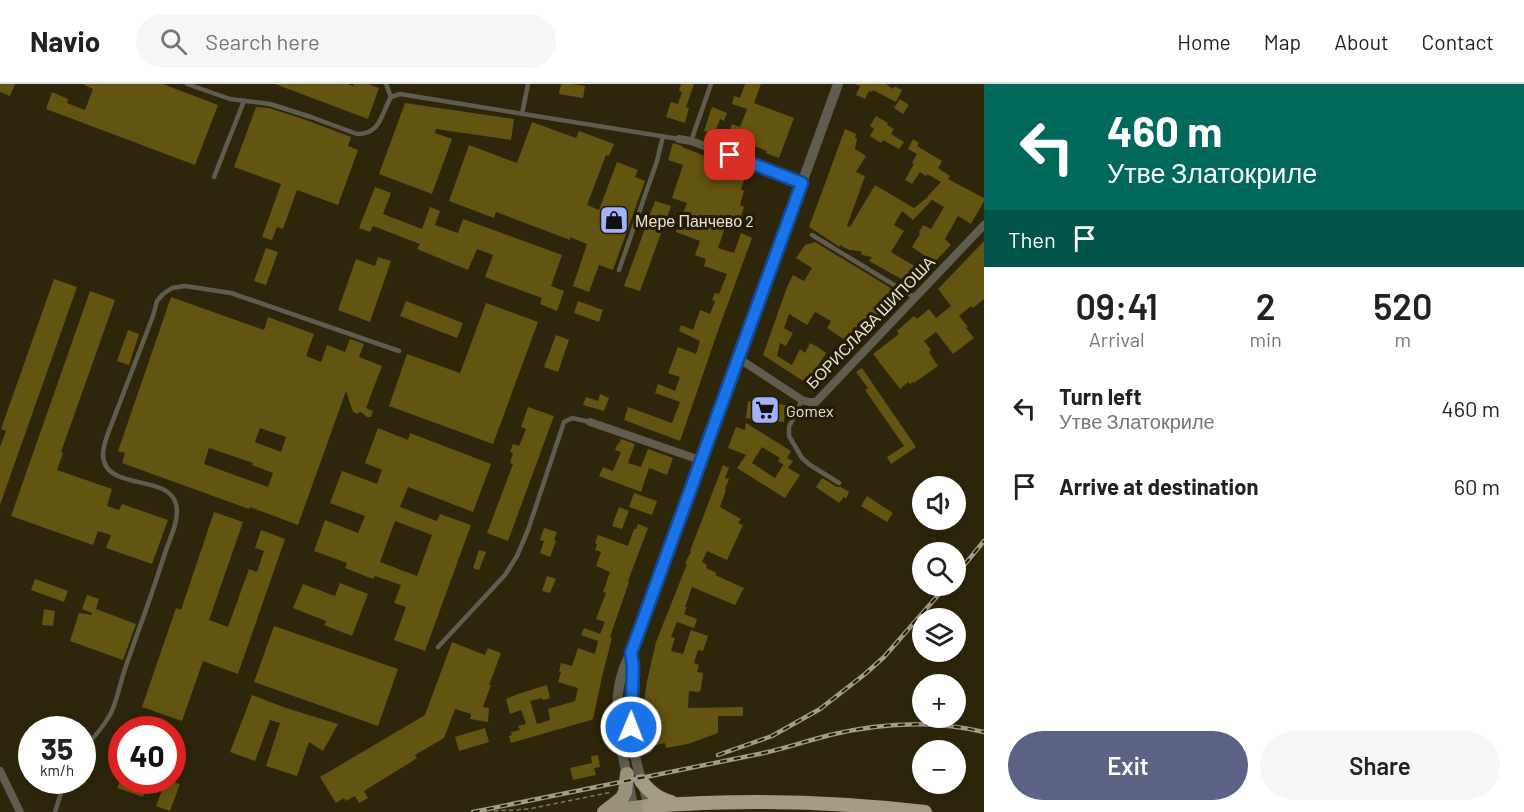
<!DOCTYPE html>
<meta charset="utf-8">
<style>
:root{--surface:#fff;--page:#f6f6f6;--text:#222;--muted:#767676;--line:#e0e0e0;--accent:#5c6385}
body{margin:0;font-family:Barlow,sans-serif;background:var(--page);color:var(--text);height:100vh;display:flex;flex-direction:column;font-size:22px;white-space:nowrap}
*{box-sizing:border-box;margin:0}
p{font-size:20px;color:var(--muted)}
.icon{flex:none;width:33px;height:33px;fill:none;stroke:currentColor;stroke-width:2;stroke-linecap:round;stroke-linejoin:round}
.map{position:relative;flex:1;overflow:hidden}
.details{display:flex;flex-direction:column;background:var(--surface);width:540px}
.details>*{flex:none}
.banner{background:#00695c;color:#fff;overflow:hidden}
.buttons{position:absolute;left:912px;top:392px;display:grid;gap:12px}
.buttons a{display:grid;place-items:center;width:54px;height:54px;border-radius:50%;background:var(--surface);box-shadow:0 3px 15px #0003;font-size:30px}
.speed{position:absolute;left:18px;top:632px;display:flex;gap:12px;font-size:30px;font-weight:700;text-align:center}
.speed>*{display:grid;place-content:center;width:78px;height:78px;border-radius:50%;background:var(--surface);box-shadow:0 3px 15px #0003;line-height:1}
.speed small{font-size:15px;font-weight:400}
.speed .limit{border:9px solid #d22;background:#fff;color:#111}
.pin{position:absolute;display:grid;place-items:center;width:51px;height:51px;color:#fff;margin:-26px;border-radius:12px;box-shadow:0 3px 9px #0006}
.me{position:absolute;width:66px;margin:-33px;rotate:1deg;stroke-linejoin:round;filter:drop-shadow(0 0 4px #0008)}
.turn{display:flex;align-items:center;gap:21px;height:126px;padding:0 24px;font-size:27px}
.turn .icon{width:78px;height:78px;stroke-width:2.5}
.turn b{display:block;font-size:42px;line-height:51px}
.then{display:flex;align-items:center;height:57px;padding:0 24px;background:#0003;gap:12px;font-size:22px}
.eta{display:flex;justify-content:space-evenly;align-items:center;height:102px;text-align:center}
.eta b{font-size:36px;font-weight:600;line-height:42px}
.cta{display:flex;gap:12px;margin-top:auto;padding:12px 24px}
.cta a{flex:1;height:69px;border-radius:36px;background:var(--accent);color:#fff;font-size:24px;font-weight:600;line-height:69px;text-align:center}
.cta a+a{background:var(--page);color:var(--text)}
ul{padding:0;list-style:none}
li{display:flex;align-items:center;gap:18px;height:78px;padding:0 24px}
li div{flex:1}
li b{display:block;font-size:22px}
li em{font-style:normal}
header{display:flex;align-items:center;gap:36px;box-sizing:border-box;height:84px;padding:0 30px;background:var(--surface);border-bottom:2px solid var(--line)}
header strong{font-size:28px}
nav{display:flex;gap:33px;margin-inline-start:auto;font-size:21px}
.search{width:420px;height:54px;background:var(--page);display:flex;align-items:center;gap:15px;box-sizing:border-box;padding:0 21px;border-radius:33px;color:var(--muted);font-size:22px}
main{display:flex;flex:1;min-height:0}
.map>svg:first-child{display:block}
</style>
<header>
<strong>Navio</strong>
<div class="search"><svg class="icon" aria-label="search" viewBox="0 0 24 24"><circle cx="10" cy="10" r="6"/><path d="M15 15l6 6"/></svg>Search here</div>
<nav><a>Home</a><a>Map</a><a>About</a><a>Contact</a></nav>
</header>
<main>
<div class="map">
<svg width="984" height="728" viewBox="0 0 984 728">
<rect width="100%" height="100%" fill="#2d260a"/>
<path fill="#645411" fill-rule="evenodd" d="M0,0H15L10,12L0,8Z
M83,0H163L218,21L195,81L46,25L52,8L68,15L67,19L85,26L93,5Z
M275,0H348L353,2L354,0H368L379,4L368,35Z
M561,0H572L585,2L583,14L559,10Z
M681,0H694L686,23L689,24L685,39L666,33L671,18L678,20L682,8L679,7Z
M745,0H761L754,19L794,34L779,74L766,69L767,67L739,56L738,60L726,56L732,40L740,43L747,25L732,20L734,12L740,14Z
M855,0H886L893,5L894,2L902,6L896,18L873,6L872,8L869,7L865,15L856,11L860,2Z
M900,15L909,21L903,30L894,24Z
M405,19L514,35L511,56L436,45L435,49L452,55L432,110L379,90Z
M256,23L269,24L303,35L351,53L348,62L358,66L338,121L297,106L283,145L277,143L272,156L262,153L281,100L234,83Z
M712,23L727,29L724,37L720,35L714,51L704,47Z
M876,32L888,39L887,41L894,45L891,50L904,58L899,65L883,56L881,59L870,52L874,45L870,42Z
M532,38L576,54L579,47L614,60L609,72L606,71L587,121L599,126L617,78L638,86L635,93L645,97L613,186L599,181L589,208L573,202L587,160L570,153V156L496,128L494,134L449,117L469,61L517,79Z
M845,45L856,50L855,54H857L855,65L866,72L856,88L865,92L847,142L850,143L875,101L914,124L928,113H927L941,98L927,90L926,92L920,88L912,100L905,96L914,80L912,79L917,70L908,65L913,55L919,59L917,62L942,77L938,84L950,92L948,95L984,114V117L971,140L958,132L945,155L951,161L912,201L869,177L872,173L862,171L861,167L849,166L840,161V163L809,143ZM932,116L944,123L931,145L923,141L919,148L920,150L912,163L924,171L916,183L891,168L904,147L894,141L902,127L913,136Z
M673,59L682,62V63L718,77L719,74L748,85L741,105L744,107L740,121L744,123L740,135L736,133L731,144H725L718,164L734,169L741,149L752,154L719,244L680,357L624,336L628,323L672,339L680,318L655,309L658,300L675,307L680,293L668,289L678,263L696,270L700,257L679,247L681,241L693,246L700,226L710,230L715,217L712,216L715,209L719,210L727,190L704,182L706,175L695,171L700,157L676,148L687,119L672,114L683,81L668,76Z
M375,103L391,109L383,130L422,145L430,123L440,127L435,141L458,149L463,135L562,171L551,202L564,207L557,227L540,220L542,214L485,193L493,171L477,165L468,186L417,165L420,160L373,142L370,148L359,144Z
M655,117L671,122L640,207L624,202Z
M984,157V215L973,224L971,222L959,232L968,243L966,244L974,254L953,270L936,248L924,257L931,266L929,268L938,282L914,299L913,298L910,300L908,298L900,305L873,270L899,250L897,247L914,232L917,235L929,225L936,234L951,222L938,205Z
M815,158L889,203L892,207L893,213L892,220L879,232L877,236L873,234L857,259L848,268L840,262L845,256L827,244L831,237L815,228L807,241L789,230L784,244L793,249L786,262L780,259L777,272L792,281L800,265L805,269L810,259L818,263L826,269L816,285L825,292L814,304L763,271L787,203L793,191L804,197L812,184L796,174L805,161Z
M266,164L278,168L266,201L254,197Z
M378,173L391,177L370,238L338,226L356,175L375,182Z
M54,195L77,203L0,421V363L6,347L1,345Z
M90,207L115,216L61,368L63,369L57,386L112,405L107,422L119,426L122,420L168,436L152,480L106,464L111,451L98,447L93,461L11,432Z
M171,213L264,246L268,233L314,250L306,272L321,278L327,261L345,268L350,255L364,260L359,273L382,282L366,324L373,327L371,333H367L361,328L357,330L353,328L346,307L298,441L250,423L249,425L122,379L125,369L118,367ZM260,344L286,353L281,368L255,358ZM209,364L253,379L252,381L273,389L268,403L204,380Z
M406,217L463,239L457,254L400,232Z
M578,217L603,226L599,238L574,229Z
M486,219L538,238L493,360L389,322L407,270L460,289Z
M128,246L139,250L129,281L117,277Z
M556,251L569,256L558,288L544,283Z
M862,284L916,363L891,380L887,373L904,362L865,306L868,304L856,288Z
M600,310L609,314L604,327L583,321L586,313L598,317Z
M748,317L786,321L784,338L746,334Z
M528,323L554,332L508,457L487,449L513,380L510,379L513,369L510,368L513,360L519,362L526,345L521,343Z
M746,339L791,367L787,374L793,377L788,384L800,391L785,414L737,384L746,371L728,364L736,343L745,346ZM762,363L780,374L778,377L788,384L783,381L775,394L752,379Z
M378,344L408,356L410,349L491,380L473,428L408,403L400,423L437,437L440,430L471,441L425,567L394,556L406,523L394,519L401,501L375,492L373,495L345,484L347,479L314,467L325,436L358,449L365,432L330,419L342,387L377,400L382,386L365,379ZM395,437L432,451L417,492L380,478Z
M621,355L635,360L628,379L641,383L648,365L673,374L667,391L649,384L641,408L599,392L603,383L613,387L621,368L615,366L618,359L619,360Z
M723,381L729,384L725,394L729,395L725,405L726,406L720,423L741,435L738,439L743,441L727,476L707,467L702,478L707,481L706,484L717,489L715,491L744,504L735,521L692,503L685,523H687L684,530L697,535L694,544L677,538L671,553L675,554L671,567L683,570L691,546L708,552L703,567L698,566L694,579L699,581L697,588L703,589L701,605L699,608L689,607L688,624L743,623V632H718V649L688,660L666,664L665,659L651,662L652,668L642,669L640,658L647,657L646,651H649L647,640L642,639L643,623L647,597L656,558L687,480L685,479L691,468L690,467Z
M822,394L837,403H841L849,408L846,415L844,413L839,419L816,403Z
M634,409L657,417L652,431L629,423Z
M867,412L893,429L887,438L861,422Z
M619,423L629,427L622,445L612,442Z
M214,428L243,438L209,536L228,543L249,485L257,488L264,467L255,464L261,446L285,455L238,590L203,577L182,637L142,623L176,524L181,526Z
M638,440L648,444L628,497L629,498L610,553L612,554L602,593L593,635L591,636L511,659L509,652L512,651L511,648L520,646L518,642L526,640L521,626L510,630L506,615L518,610L547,601L550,614L543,616L542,614L530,617L537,640L550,636L548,625L575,617L578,604L558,598L561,588H559L561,579L572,582L578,564L595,570L598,557L581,551L584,544L600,550L605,538L596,535L606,509L603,508L610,488L596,482L601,468L595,466L597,460L595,459L598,451L628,462L634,445H636Z
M544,444L557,448L554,456L556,457L550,473L540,469L544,457L540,456Z
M479,466L486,468L479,486L473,484Z
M547,492L556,495L550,509L542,507Z
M35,495L68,507L64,518L31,506Z
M340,499L368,510L352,552L324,541L326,537L293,524L303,500L335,512Z
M87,511L99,515L96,525L136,540L123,576L70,557L79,529L92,531V529L82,525Z
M44,525L55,527L53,542L42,541Z
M274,542L398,585L378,642L254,598Z
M452,558L485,571L488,564L501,569L489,601H491L483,623L489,624L488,638L470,635L471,630L455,625L444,654L415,671L417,674L411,678L364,707L368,714L359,719L355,712L346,717L344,714L336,719L320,693L425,631Z
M252,611L286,624L338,640L323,667L309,658L297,692L266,682L280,639L270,636L255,677L230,668Z
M485,644L489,658L459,667L455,653Z
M598,671L600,683L594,684L596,691L573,696L570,684L592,679L591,672Z
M120,696H135L147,701L143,713L117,704Z
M166,696L180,700L170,727L156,722Z"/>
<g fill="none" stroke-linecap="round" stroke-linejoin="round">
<path stroke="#7e7761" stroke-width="1.5" stroke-dasharray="4.5 3" stroke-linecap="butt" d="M494,727L529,725L612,708"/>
<path stroke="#605d50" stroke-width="4.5" d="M187,0L230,15L270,20L311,33L357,50C381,50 381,30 391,13L400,10L679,55
M386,0L391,13
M522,30L528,0
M691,57L711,0
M214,93L244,17
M812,151L914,213
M619,186L657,77L663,52
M802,316L789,343V352L802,374L810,381L839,399
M438,563L505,491L517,472L528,446L564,338L572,334L590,338
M82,665C93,655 104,642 111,629C117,616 120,600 125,585C138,547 153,508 165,469C170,454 180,435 176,420C168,389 103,408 103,370C103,357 113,338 117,326C129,295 141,263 153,232L157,217L163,210L172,204L185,202L231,209L399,267
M55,728L65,696"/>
<path stroke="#605d50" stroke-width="8" d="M679,55L691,57L802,99
M738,274L802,316L809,318H816L984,141
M590,338L700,376
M0,687L20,728"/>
<path stroke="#605d50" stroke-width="10" d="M631,569C635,594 630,619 631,645C633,673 643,701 651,728
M635,728C631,714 629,701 626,687C617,648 610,605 631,569L838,0"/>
<path stroke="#999278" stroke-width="14" d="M604,728L622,714L625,708L627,690
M605,728L649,722"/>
<path stroke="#a49c80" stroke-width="14" d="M641,697C650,708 657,714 671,718
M649,722C741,715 834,717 925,728"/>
<g stroke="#a29c88" stroke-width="4.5">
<path id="rail" d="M956,491L984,457
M718,671L772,652L820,625L865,590L884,573L947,501
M473,728C568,709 664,689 759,670C783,665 806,657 830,651C880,639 934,636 984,648"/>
</g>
<use href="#rail" stroke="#241c02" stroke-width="2" stroke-dasharray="7" stroke-linecap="butt"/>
</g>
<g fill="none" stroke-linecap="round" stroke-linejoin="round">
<g stroke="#114b97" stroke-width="15">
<path id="route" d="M631,643L633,582L631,569L802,99L730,71"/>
</g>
<use href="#route" stroke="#1a73e8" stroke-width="10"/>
</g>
<defs>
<g id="shop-square" transform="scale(1.5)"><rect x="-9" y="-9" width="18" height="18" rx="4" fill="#a3b2fd" stroke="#241c02"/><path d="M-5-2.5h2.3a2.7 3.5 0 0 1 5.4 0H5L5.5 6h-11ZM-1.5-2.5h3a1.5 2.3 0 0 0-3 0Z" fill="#111"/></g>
<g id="supermarket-square" transform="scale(1.5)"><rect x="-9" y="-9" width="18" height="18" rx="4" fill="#a3b2fd" stroke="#241c02"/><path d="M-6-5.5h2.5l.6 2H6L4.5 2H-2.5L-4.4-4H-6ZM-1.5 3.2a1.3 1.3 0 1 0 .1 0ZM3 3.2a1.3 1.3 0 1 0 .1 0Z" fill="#111"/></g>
</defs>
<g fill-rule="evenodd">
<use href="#shop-square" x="614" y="136"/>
<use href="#supermarket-square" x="765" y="326"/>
</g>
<g text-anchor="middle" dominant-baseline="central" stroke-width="6" stroke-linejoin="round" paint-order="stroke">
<g font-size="16" fill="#e9e4d4" stroke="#241c02" text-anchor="start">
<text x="635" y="136">Мере Панчево 2</text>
<text x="786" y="326">Gomex</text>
</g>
<g font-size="16" fill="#e9e4d4" stroke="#241c02">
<text transform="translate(870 238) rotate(-46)">БОРИСЛАВА ШИПОША</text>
</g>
</g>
</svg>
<div class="buttons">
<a><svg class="icon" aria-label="sound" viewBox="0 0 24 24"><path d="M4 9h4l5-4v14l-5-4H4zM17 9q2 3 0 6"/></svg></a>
<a><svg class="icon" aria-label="search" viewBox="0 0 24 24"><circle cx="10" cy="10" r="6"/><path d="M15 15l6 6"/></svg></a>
<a><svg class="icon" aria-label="layers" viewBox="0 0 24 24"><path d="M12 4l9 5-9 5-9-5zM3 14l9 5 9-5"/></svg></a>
<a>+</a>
<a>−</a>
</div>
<div class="speed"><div>35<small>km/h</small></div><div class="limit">40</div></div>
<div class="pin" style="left:730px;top:71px;background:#d93025"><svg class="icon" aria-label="arrive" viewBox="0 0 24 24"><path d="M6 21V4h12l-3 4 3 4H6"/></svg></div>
<svg class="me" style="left:631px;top:643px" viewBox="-20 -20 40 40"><circle r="17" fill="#1a73e8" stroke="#fff" stroke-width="3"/><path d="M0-11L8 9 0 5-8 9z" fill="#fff"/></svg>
</div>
<section class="details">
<div class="banner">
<div class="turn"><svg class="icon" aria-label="left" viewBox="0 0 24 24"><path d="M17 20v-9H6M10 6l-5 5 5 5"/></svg><div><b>460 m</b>Утве Златокриле</div></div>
<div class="then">Then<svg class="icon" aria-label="arrive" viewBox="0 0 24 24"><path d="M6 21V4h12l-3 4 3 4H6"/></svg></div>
</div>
<div class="eta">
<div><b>09:41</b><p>Arrival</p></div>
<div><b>2</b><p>min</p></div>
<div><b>520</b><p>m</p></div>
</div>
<ul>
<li><svg class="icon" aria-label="left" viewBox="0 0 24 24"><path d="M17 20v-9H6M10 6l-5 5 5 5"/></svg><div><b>Turn left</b><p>Утве Златокриле</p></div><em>460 m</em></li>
<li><svg class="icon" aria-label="arrive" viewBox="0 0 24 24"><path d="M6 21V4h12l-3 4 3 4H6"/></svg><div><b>Arrive at destination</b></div><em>60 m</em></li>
</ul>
<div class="cta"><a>Exit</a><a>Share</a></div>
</section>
</main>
